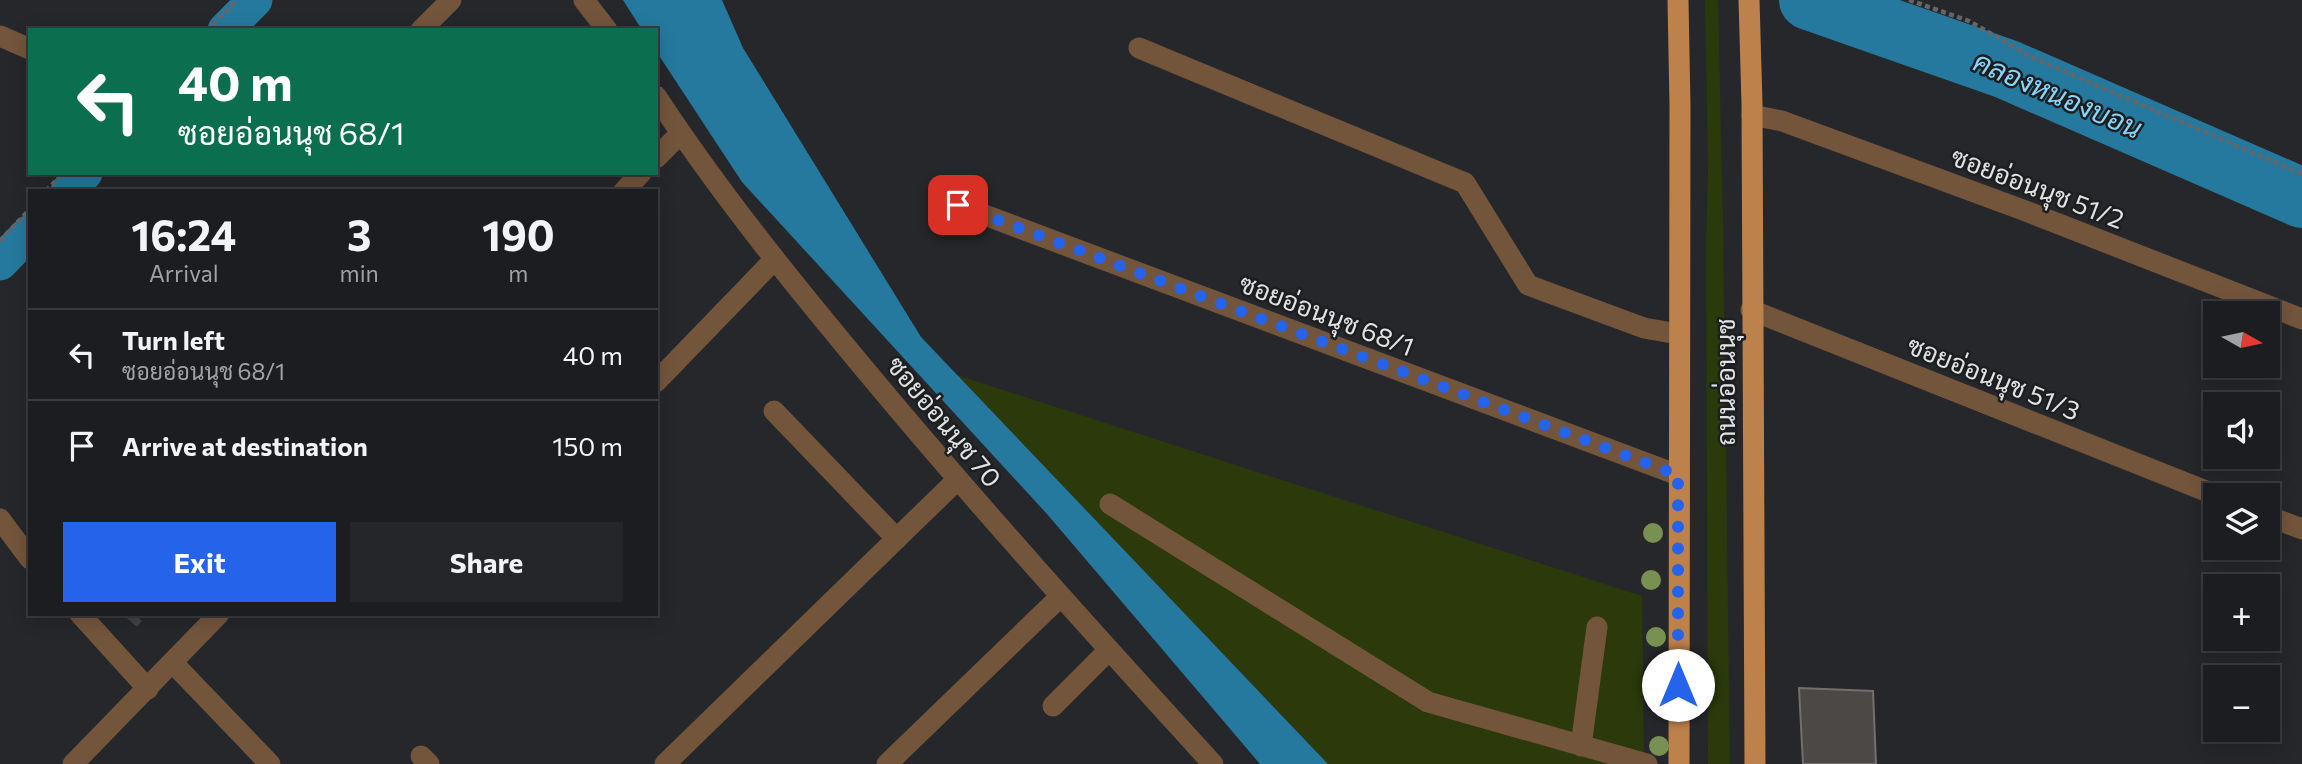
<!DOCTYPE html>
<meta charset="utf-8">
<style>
:root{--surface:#1c1d20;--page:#252629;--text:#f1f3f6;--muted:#a0a2a5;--line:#3a3b3e;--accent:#2563eb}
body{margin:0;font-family:Commissioner,Sarabun,sans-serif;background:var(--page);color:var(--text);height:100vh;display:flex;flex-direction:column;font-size:26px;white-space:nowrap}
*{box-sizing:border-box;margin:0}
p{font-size:23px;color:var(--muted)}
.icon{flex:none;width:38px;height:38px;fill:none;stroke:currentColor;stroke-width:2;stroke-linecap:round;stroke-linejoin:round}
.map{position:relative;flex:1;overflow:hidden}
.side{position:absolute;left:28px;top:189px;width:630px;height:427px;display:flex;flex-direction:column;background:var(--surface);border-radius:0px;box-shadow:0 4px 18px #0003,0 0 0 2px var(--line)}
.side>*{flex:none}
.top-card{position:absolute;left:28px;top:28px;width:630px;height:147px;border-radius:0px;box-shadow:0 4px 18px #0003,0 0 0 2px var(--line);background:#0b6e4f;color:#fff;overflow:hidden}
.needle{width:46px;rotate:99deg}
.controls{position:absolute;left:2203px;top:301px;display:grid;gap:14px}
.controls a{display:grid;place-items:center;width:77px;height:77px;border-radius:0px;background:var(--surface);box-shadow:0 4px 18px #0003,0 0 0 2px var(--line);font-size:35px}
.pin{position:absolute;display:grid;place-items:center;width:60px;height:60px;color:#fff;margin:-30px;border-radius:14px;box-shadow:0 4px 10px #0006}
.me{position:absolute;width:77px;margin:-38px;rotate:0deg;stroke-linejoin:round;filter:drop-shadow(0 0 5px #0008)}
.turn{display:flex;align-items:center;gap:24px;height:147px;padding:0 35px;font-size:32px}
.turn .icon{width:91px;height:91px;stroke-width:2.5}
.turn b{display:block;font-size:49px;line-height:60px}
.eta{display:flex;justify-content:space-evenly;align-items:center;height:119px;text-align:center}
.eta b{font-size:42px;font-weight:700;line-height:49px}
.button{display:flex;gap:14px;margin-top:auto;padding:14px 35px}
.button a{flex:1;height:80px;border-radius:0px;background:var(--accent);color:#fff;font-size:28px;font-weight:700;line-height:80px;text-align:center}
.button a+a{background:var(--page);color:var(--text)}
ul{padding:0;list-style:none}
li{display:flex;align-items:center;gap:21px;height:91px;padding:0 35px;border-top:2px solid var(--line)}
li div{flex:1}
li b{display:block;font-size:26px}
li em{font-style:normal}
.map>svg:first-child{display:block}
</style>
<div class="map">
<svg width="2302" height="764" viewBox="0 0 2302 764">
<rect width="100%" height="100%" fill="#26272a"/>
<path fill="#2b390b" d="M1705,0H1718L1723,225L1730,764H1708L1706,243L1708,171Z
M957,375L1642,596L1644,764H1328Z"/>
<path fill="#25799e" d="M623,0H722L743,48L921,337L1328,764H1260L1047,514L742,182L656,51V30H642Z"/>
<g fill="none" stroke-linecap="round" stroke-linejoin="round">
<path stroke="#25799e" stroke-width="35" d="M225,30L255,0
M68,191L85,173
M0,263L30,232"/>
<path stroke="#25799e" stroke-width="60" d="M1809,0L2006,69L2302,198"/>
</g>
<path fill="#4b4846" stroke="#726f6d" stroke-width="2" d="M1799,688L1873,691L1876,764H1803Z"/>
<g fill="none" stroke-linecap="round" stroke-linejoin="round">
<path stroke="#424346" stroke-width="21" stroke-dasharray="21 10" stroke-linecap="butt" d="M129,620L134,614"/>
<path stroke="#656669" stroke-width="4.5" stroke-dasharray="5 3.5" stroke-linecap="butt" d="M1909,0L1969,21L2031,57L2302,174
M207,30L238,0
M46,191L63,173
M0,241L30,209"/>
<path stroke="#73553c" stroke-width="21" d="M584,0L607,30
M421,30L451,0
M0,36L30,49
M1139,48L1465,183L1528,285L1644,328L1678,334
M656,96C721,195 796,287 872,378C982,510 1097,637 1213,764
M1752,115L1782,121L2023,210L2302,319
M656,158L681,133
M624,191L641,173
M958,205L1678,475
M1751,310L2216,495
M656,382L774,260
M774,411L897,539
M1110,504L1428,702L1647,764
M2268,516L2302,529
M0,519L30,559
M80,614L148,689
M172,662L270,764
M1053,706L1109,650
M1581,746L1597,627
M421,756L429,764
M73,764L219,614
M665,764L957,480
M887,764L1061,596"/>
<path stroke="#bd814b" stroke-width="21" d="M1678,0L1680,106L1679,764
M1749,0L1752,104L1755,764"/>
</g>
<g fill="#789051">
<circle cx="1653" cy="533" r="10"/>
<circle cx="1651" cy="580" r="10"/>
<circle cx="1656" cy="637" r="10"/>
<circle cx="1659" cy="746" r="10"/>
</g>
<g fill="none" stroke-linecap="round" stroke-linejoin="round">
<path stroke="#2563eb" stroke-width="12" stroke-dasharray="0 21.6" d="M958,205L1678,475V685"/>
</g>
<g text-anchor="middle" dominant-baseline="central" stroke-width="5" stroke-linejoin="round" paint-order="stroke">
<g font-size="26" fill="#e1e2e4" stroke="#1d1e20">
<text transform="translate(2038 187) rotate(21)">ซอยอ่อนนุช 51/2</text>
<text transform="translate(1327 314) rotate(21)">ซอยอ่อนนุช 68/1</text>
<text transform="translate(1994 377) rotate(22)">ซอยอ่อนนุช 51/3</text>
<text transform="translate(1724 382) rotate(-90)">ถนนอ่อนนุช</text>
<text transform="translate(945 421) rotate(50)">ซอยอ่อนนุช 70</text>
</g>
<g font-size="28" font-style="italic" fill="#8ad3f9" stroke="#1d1e20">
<text transform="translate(2058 94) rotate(23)">คลองหนองบอน</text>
</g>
</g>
</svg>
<div class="controls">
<a><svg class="needle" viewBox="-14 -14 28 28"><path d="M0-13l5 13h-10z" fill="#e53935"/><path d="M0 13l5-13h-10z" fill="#a0a2a5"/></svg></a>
<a><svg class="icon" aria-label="sound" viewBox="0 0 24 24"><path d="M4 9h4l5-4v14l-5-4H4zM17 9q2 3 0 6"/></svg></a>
<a><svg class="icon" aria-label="layers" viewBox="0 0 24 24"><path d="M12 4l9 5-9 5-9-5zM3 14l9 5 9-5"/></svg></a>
<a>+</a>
<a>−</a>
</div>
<div class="pin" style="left:958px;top:205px;background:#d93025"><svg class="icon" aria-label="arrive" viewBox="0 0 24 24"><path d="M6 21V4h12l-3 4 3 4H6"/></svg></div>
<svg class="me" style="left:1678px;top:685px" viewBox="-20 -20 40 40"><circle r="19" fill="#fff"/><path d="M0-13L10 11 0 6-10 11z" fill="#2563eb"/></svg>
<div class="top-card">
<div class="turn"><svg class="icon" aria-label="left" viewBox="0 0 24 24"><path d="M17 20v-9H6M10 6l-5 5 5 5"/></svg><div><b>40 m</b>ซอยอ่อนนุช 68/1</div></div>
</div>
<section class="side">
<div class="eta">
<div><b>16:24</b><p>Arrival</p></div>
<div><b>3</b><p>min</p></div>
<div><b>190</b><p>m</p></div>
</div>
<ul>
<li><svg class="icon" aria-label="left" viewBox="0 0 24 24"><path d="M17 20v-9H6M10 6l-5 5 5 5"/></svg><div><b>Turn left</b><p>ซอยอ่อนนุช 68/1</p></div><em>40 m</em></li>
<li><svg class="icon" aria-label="arrive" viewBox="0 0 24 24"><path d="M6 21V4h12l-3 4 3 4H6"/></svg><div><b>Arrive at destination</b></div><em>150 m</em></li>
</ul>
<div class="button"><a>Exit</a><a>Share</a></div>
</section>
</div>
